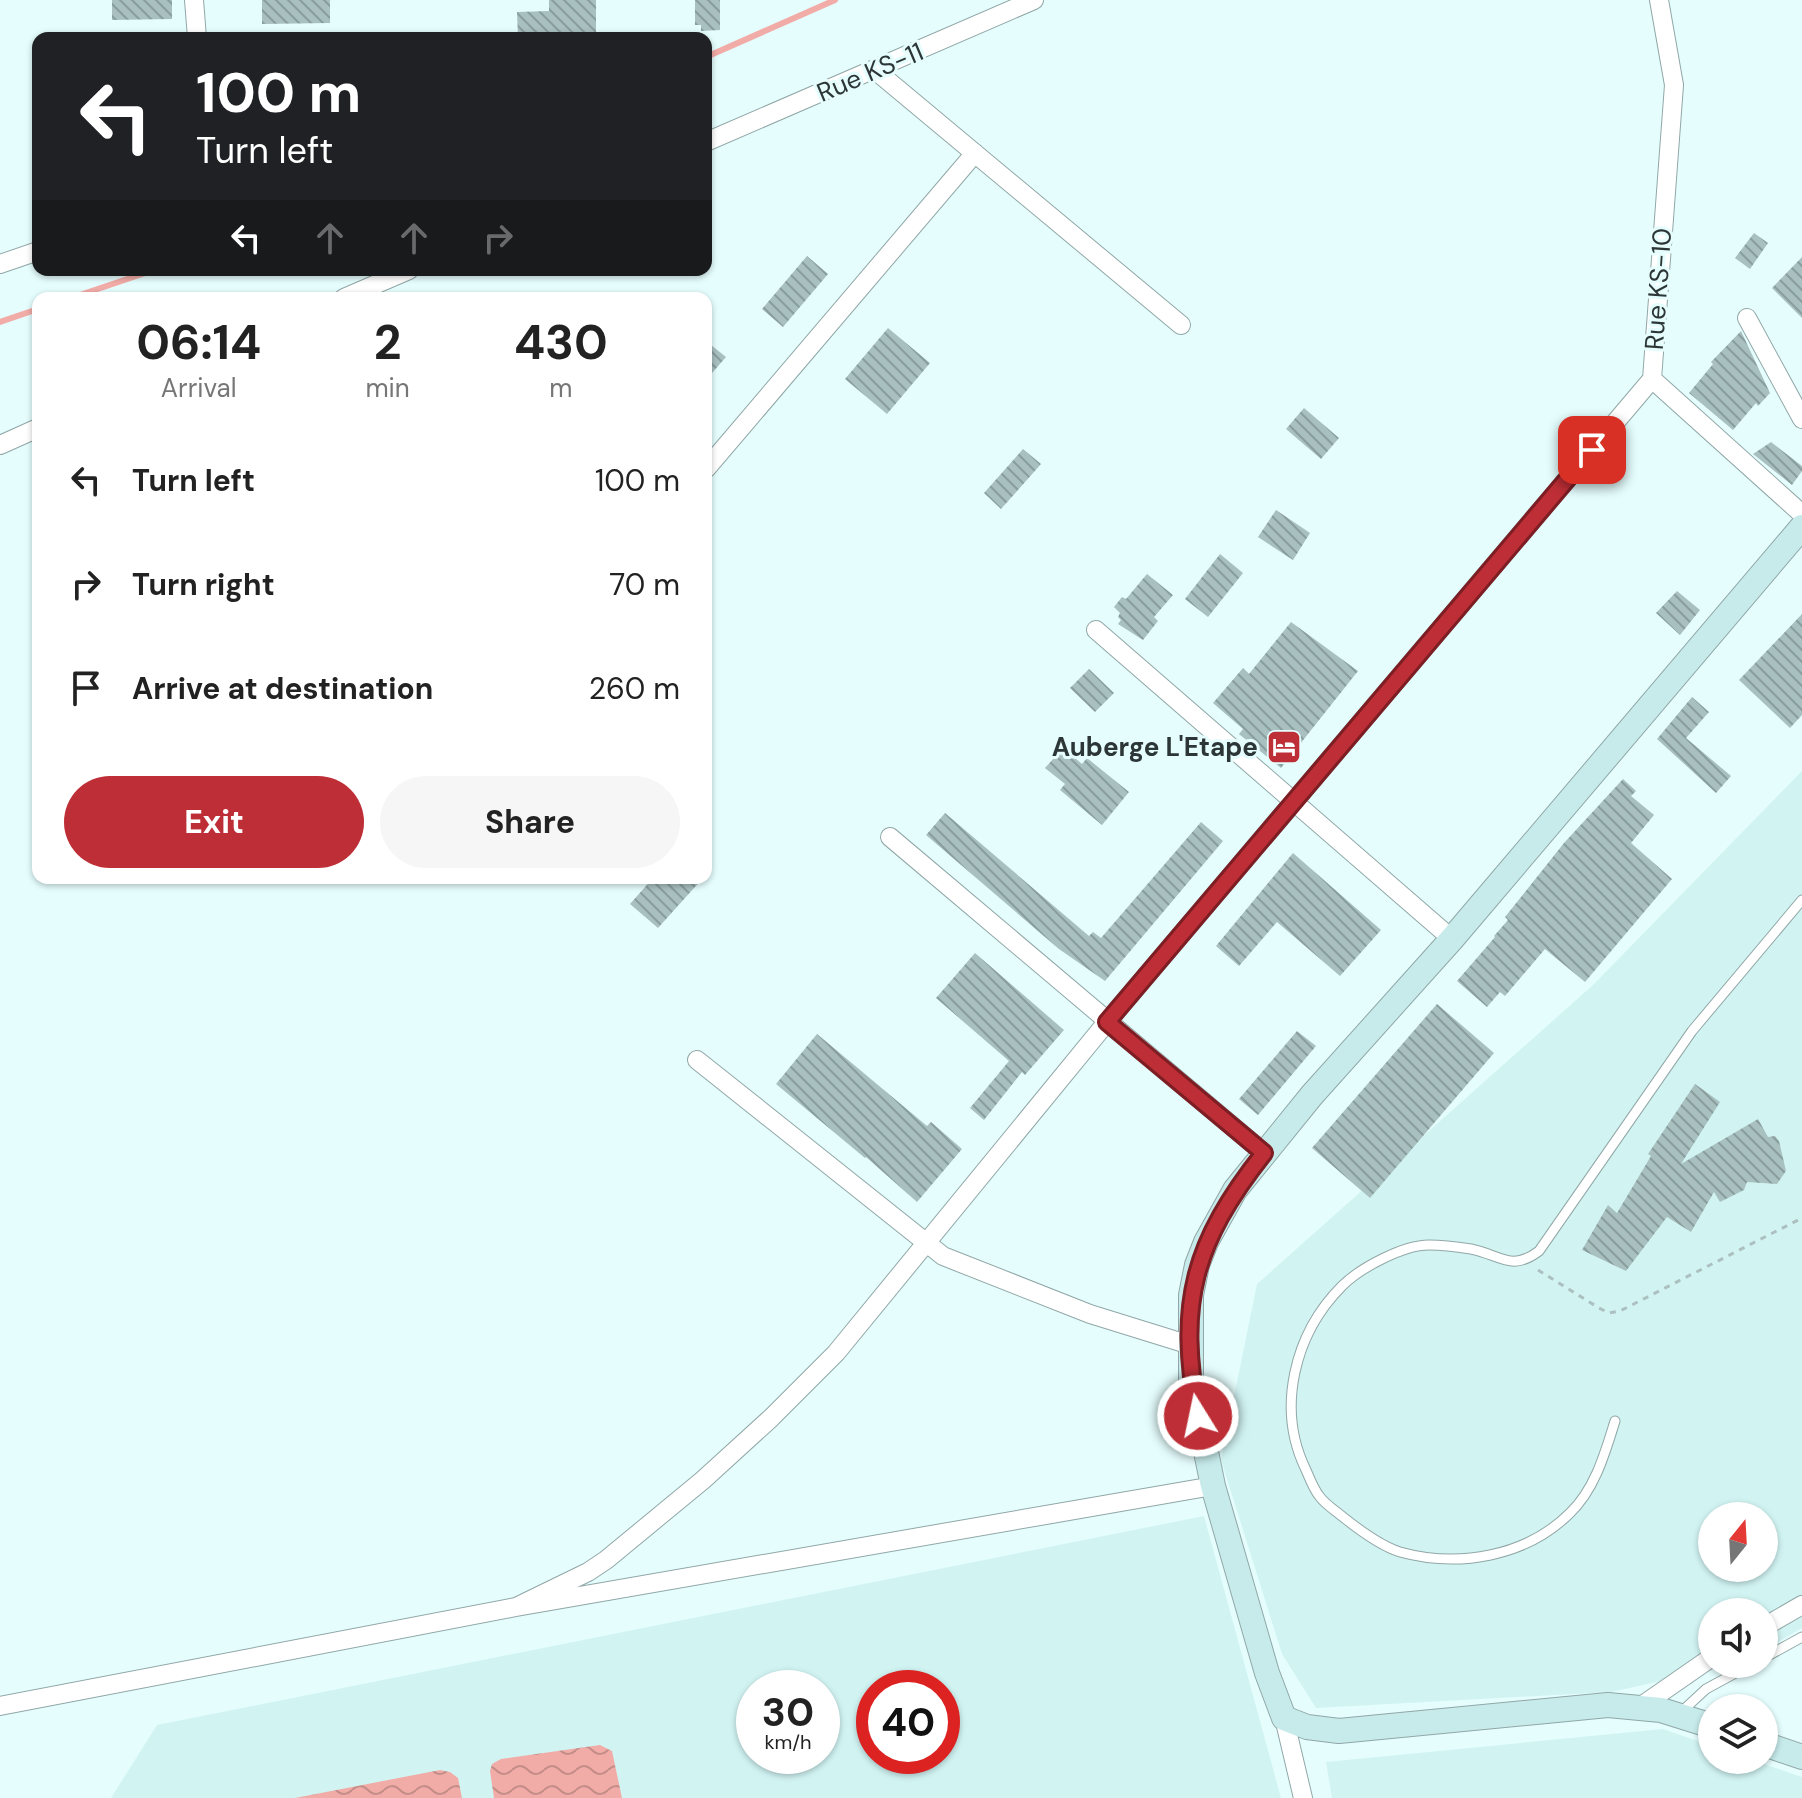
<!DOCTYPE html>
<style>
:root{--surface:#fff;--page:#f6f6f6;--text:#222;--muted:#767676;--accent:#be2e36}
body{margin:0;font-family:"DM Sans",sans-serif;background:var(--page);color:var(--text);height:100vh;display:flex;flex-direction:column;font-size:30px;white-space:nowrap}
*{box-sizing:border-box;margin:0}
p{font-size:26px;color:var(--muted)}
.icon{flex:none;width:44px;height:44px;fill:none;stroke:currentColor;stroke-width:2;stroke-linecap:round;stroke-linejoin:round}
.map{position:relative;flex:1;overflow:hidden}
.panel{position:absolute;left:32px;top:292px;width:680px;height:592px;display:flex;flex-direction:column;background:var(--surface);border-radius:16px;box-shadow:0 2px 6px #0004}
.panel>*{flex:none}
.guide{position:absolute;left:32px;top:32px;width:680px;height:244px;border-radius:16px;box-shadow:0 2px 6px #0004;background:#202124;color:#fff;overflow:hidden}
.needle{width:52px;rotate:18deg}
.fabs{position:absolute;left:1698px;top:1502px;display:grid;gap:16px}
.fabs a{display:grid;place-items:center;width:80px;height:80px;border-radius:50%;background:var(--surface);box-shadow:0 2px 6px #0004;font-size:40px}
.speed{position:absolute;left:736px;top:1670px;display:flex;gap:16px;font-size:40px;font-weight:700;text-align:center}
.speed>*{display:grid;place-content:center;width:104px;height:104px;border-radius:50%;background:var(--surface);box-shadow:0 2px 6px #0004;line-height:1}
.speed small{font-size:20px;font-weight:400}
.speed .limit{border:12px solid #d22;background:#fff;color:#111}
.pin{position:absolute;display:grid;place-items:center;width:68px;height:68px;color:#fff;margin:-34px;border-radius:16px;box-shadow:0 4px 12px #0006}
.me{position:absolute;width:88px;margin:-44px;rotate:350deg;stroke-linejoin:round;filter:drop-shadow(0 0 6px #0008)}
.turn{display:flex;align-items:center;gap:28px;height:168px;padding:0 32px;font-size:36px}
.turn .icon{width:104px;height:104px;stroke-width:2.5}
.turn b{display:block;font-size:56px;line-height:68px}
.lanes{display:flex;align-items:center;height:76px;padding:0 32px;background:#0003;justify-content:center;gap:40px;direction:ltr}
.lanes .off{opacity:.35}
.eta{display:flex;justify-content:space-evenly;align-items:center;height:136px;text-align:center}
.eta b{font-size:48px;font-weight:700;line-height:56px}
.cta{display:flex;gap:16px;margin-top:auto;padding:16px 32px}
.cta a{flex:1;height:92px;border-radius:48px;background:var(--accent);color:#fff;font-size:32px;font-weight:700;line-height:92px;text-align:center}
.cta a+a{background:var(--page);color:var(--text)}
ul{padding:0;list-style:none}
li{display:flex;align-items:center;gap:24px;height:104px;padding:0 32px}
li div{flex:1}
li b{display:block;font-size:30px}
li em{font-style:normal}
.map>svg:first-child{display:block}
</style>
<div class="map">
<svg width="1802" height="1798" viewBox="0 0 1802 1798">
<defs>
<pattern id="water-waves" width="16" height="10" patternUnits="userSpaceOnUse" patternTransform="scale(2)"><rect width="16" height="10" fill="#f2aca7"/><path d="M0 5q4-4 8 0t8 0" fill="none" stroke="#c48d89"/></pattern>
<pattern id="building-back-hatch" width="6" height="6" patternUnits="userSpaceOnUse" patternTransform="scale(2)"><rect width="6" height="6" fill="#a9c0c0"/><path d="M-1 5l2 2M0 0l6 6M5-1l2 2" fill="none" stroke="#8a9d9d"/></pattern>
</defs>
<rect width="100%" height="100%" fill="#e5fdfd"/>
<path fill="#d1f4f3" fill-rule="evenodd" d="M1802,771V1628L1764,1650V1612H1712V1664H1739L1611,1692L1316,1708L1282,1654L1221,1460L1257,1284L1593,985ZM1712,1516H1764V1568H1712Z
M1204,1516L1281,1798H111L157,1725ZM754,1688H822V1756H754ZM874,1688H942V1756H874Z
M1663,1729L1712,1746V1760H1752L1802,1777V1798H1332L1326,1762Z"/>
<path fill="url(#water-waves)" d="M600,1745L612,1751L622,1798H494L490,1771L492,1764L501,1759Z
M440,1770L450,1772L458,1778L462,1798H295Z"/>
<g fill="none" stroke-linecap="round" stroke-linejoin="round">
<path stroke="#f2aca7" stroke-width="6" d="M706,57L835,0
M71,298L154,270
M0,322L38,309"/>
</g>
<path fill="url(#building-back-hatch)" d="M112,0H172V19L112,20Z
M262,0H330V23L262,24Z
M549,0H596V38H518L517,12L549,11Z
M695,0H720V30L701,31V25H695Z
M1754,233L1768,243L1750,269L1735,258Z
M807,256L828,274L783,327L762,309Z
M1802,257V318L1772,288Z
M888,328L930,363L887,414L845,379Z
M1741,331L1770,393L1758,406L1756,403L1733,430L1689,393L1713,364L1711,362Z
M706,341L726,357L706,380Z
M1304,408L1339,438L1321,459L1286,429Z
M1771,442L1802,466V471L1792,485L1753,454Z
M1023,449L1041,464L1001,509L984,493Z
M1276,510L1310,533L1293,560L1258,537Z
M1220,554L1243,573L1208,617L1185,599Z
M1147,574L1173,595L1154,617L1158,621L1143,640L1118,624L1121,620L1118,617L1120,613L1114,607L1122,597L1126,599Z
M1677,591L1700,610L1680,635L1656,613Z
M1802,614V715L1790,728L1739,680Z
M1291,622L1358,671L1281,768L1239,734L1243,729L1213,703L1243,668L1249,674Z
M1089,669L1114,693L1095,712L1070,688Z
M1692,697L1709,712L1686,738L1731,776L1716,793L1657,739Z
M1063,748L1082,764L1087,758L1129,792L1102,825L1060,790L1065,784L1045,768Z
M1623,779L1636,791L1631,796L1654,815L1631,843L1672,879L1585,982L1545,949L1505,996L1500,992L1487,1007L1457,981L1495,937L1494,936L1508,920L1505,917L1564,843Z
M945,813L1089,936L1093,932L1101,938L1201,822L1223,841L1105,981L1059,949L926,835Z
M1293,853L1381,930L1340,976L1277,922L1239,966L1216,946Z
M653,878H703L658,928L630,904Z
M975,953L1064,1030L1025,1075L1022,1072L984,1120L970,1108L1009,1061L936,998Z
M1437,1004L1494,1053L1370,1198L1312,1148Z
M1297,1031L1316,1046L1258,1115L1239,1099Z
M817,1034L927,1126L931,1122L962,1149L917,1202L866,1157L865,1158L776,1084Z
M1695,1084L1720,1102L1681,1164L1758,1119L1768,1137L1775,1136L1779,1141L1786,1171L1777,1184L1747,1182L1744,1190L1720,1202L1714,1192L1691,1232L1667,1217L1626,1271L1582,1250L1608,1205L1617,1213L1651,1156L1648,1154Z"/>
<g fill="none" stroke-linecap="round" stroke-linejoin="round">
<g stroke="#91a7a7" stroke-width="11">
<path id="lane" d="M1615,1421C1605,1453 1595,1489 1570,1513C1526,1557 1458,1568 1400,1552C1381,1546 1358,1529 1343,1517C1336,1511 1326,1505 1320,1497C1314,1490 1310,1479 1306,1470C1276,1409 1294,1334 1342,1286C1360,1268 1403,1245 1429,1245C1442,1245 1458,1247 1471,1249C1501,1255 1511,1272 1539,1251L1692,1031L1802,900
M1764,1658L1802,1637
M1680,1713L1706,1689L1752,1664"/>
</g>
<g stroke="#91a7a7" stroke-width="20">
<path id="street" d="M194,0L197,38
M1659,0L1674,85L1652,379L1802,514
M875,70L1181,325
M706,142L1034,0
M0,264L38,251
M344,298L409,270
M1747,318L1802,419
M0,445L38,428
M706,469L975,153
M1096,630L1452,939
M890,837L1264,1153
M697,1060L943,1256L1090,1314L1190,1345
M516,1607L588,1572L606,1560L703,1480L771,1418L836,1353L1107,1022L1652,379
M1764,1627L1802,1605
M0,1706L516,1607L1213,1486
M1640,1707L1712,1657
M1284,1718L1303,1798"/>
</g>
<g stroke="#91a7a7" stroke-width="26">
<path id="secondary" d="M1712,1726L1661,1710L1608,1705L1339,1731L1307,1727L1284,1718L1267,1673L1213,1486L1191,1378V1295L1197,1265L1206,1242L1235,1190L1312,1095L1452,939L1802,527
M1764,1744L1802,1757"/>
</g>
<path stroke="#acc0c0" stroke-width="3" stroke-dasharray="6 6" stroke-linecap="butt" d="M1538,1270L1599,1308L1609,1313L1620,1311L1802,1218"/>
<use href="#lane" stroke="#fff" stroke-width="9"/>
<use href="#street" stroke="#fff" stroke-width="18"/>
<use href="#secondary" stroke="#c7ebeb" stroke-width="24"/>
</g>
<g fill="none" stroke-linecap="round" stroke-linejoin="round">
<g stroke="#7c1e23" stroke-width="20">
<path id="route" d="M1198,1416C1177,1303 1193,1243 1264,1153L1107,1022L1592,450"/>
</g>
<use href="#route" stroke="#be2e36" stroke-width="14"/>
</g>
<defs>
<g id="hotel-square" transform="scale(1.8)"><rect x="-9" y="-9" width="18" height="18" rx="4" fill="#be2e36" stroke="#e5fdfd"/><path d="M-6-4.5h1.5V1H6V5H4.5V3h-9V5H-6ZM-4 0a1.8 1.8 0 1 1 3.6 0ZM.5 0V-2.5h3Q6-2.5 6 0Z" fill="#fff"/></g>
</defs>
<g fill-rule="evenodd">
<use href="#hotel-square" x="1284" y="747"/>
</g>
<g text-anchor="middle" dominant-baseline="central" stroke-width="6" stroke-linejoin="round" paint-order="stroke">
<g font-size="26" fill="#2d3636" stroke="#e5fdfd">
<text transform="translate(870 72) rotate(-23)">Rue KS-11</text>
<text transform="translate(1658 289) rotate(-86)">Rue KS-10</text>
</g>
<g font-size="26" font-weight="bold" fill="#2d3636" stroke="#e5fdfd" text-anchor="end">
<text x="1258" y="747">Auberge L'Etape</text>
</g>
</g>
</svg>
<div class="fabs">
<a><svg class="needle" viewBox="-14 -14 28 28"><path d="M0-13l5 13h-10z" fill="#e53935"/><path d="M0 13l5-13h-10z" fill="#767676"/></svg></a>
<a><svg class="icon" aria-label="sound" viewBox="0 0 24 24"><path d="M4 9h4l5-4v14l-5-4H4zM17 9q2 3 0 6"/></svg></a>
<a><svg class="icon" aria-label="layers" viewBox="0 0 24 24"><path d="M12 4l9 5-9 5-9-5zM3 14l9 5 9-5"/></svg></a>
</div>
<div class="speed"><div>30<small>km/h</small></div><div class="limit">40</div></div>
<div class="pin" style="left:1592px;top:450px;background:#d93025"><svg class="icon" aria-label="arrive" viewBox="0 0 24 24"><path d="M6 21V4h12l-3 4 3 4H6"/></svg></div>
<svg class="me" style="left:1198px;top:1416px" viewBox="-20 -20 40 40"><circle r="17" fill="#be2e36" stroke="#fff" stroke-width="3"/><path d="M0-11L8 9 0 5-8 9z" fill="#fff"/></svg>
<div class="guide">
<div class="turn"><svg class="icon" aria-label="left" viewBox="0 0 24 24"><path d="M17 20v-9H6M10 6l-5 5 5 5"/></svg><div><b>100 m</b>Turn left</div></div>
<div class="lanes"><svg class="icon" aria-label="left" viewBox="0 0 24 24"><path d="M17 20v-9H6M10 6l-5 5 5 5"/></svg><svg class="icon off" aria-label="ahead" viewBox="0 0 24 24"><path d="M12 20V5M6 11l6-6 6 6"/></svg><svg class="icon off" aria-label="ahead" viewBox="0 0 24 24"><path d="M12 20V5M6 11l6-6 6 6"/></svg><svg class="icon off" aria-label="right" viewBox="0 0 24 24"><path d="M7 20v-9h11M14 6l5 5-5 5"/></svg></div>
</div>
<section class="panel">
<div class="eta">
<div><b>06:14</b><p>Arrival</p></div>
<div><b>2</b><p>min</p></div>
<div><b>430</b><p>m</p></div>
</div>
<ul>
<li><svg class="icon" aria-label="left" viewBox="0 0 24 24"><path d="M17 20v-9H6M10 6l-5 5 5 5"/></svg><div><b>Turn left</b></div><em>100 m</em></li>
<li><svg class="icon" aria-label="right" viewBox="0 0 24 24"><path d="M7 20v-9h11M14 6l5 5-5 5"/></svg><div><b>Turn right</b></div><em>70 m</em></li>
<li><svg class="icon" aria-label="arrive" viewBox="0 0 24 24"><path d="M6 21V4h12l-3 4 3 4H6"/></svg><div><b>Arrive at destination</b></div><em>260 m</em></li>
</ul>
<div class="cta"><a>Exit</a><a>Share</a></div>
</section>
</div>
